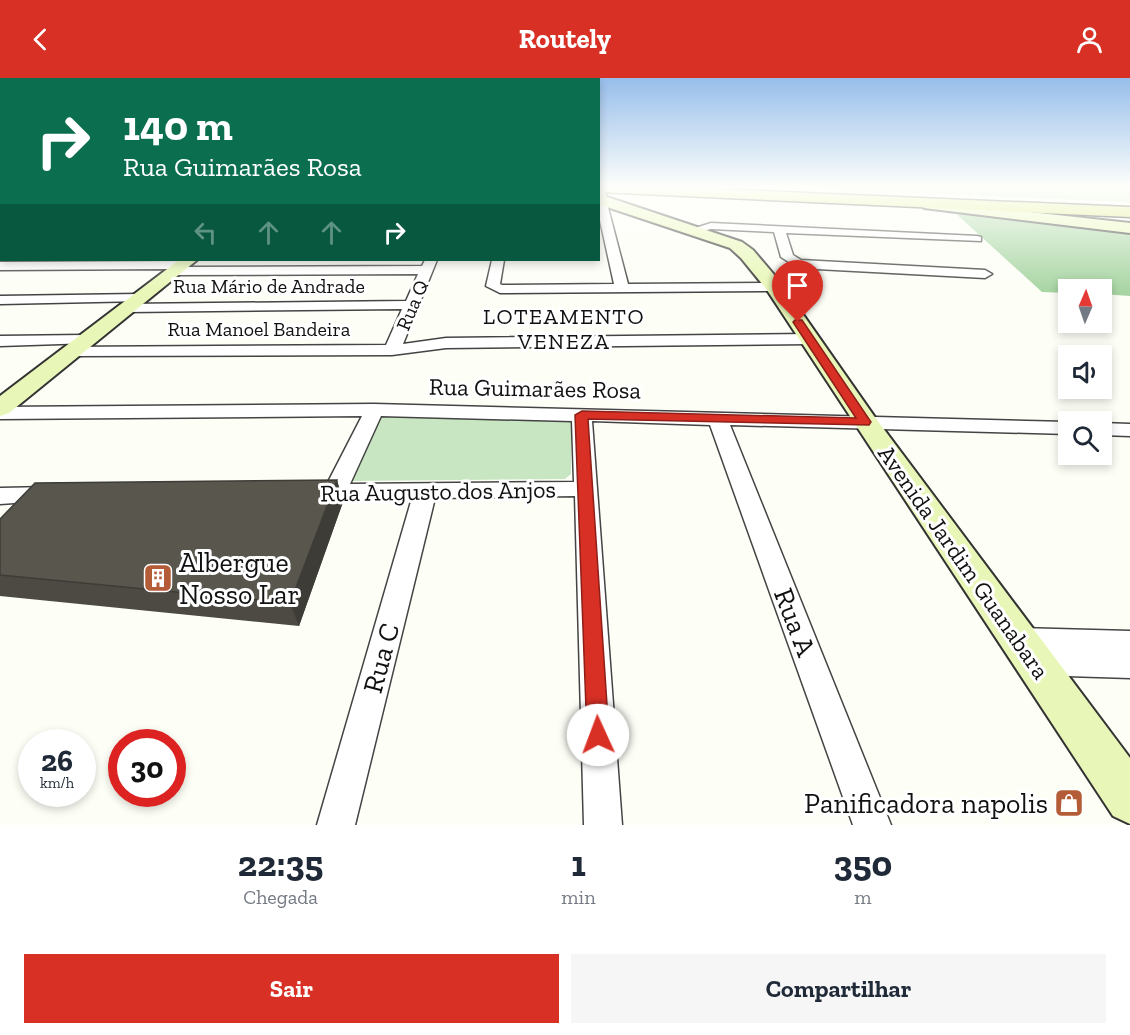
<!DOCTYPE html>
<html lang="pt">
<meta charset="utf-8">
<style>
:root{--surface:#fff;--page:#f6f6f7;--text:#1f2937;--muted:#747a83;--accent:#d93025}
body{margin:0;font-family:"Zilla Slab",serif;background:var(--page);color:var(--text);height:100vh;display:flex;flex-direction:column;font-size:22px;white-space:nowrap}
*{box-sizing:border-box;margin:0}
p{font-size:20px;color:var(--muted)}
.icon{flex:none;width:33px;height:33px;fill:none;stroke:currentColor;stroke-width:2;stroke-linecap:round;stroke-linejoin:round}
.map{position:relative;height:747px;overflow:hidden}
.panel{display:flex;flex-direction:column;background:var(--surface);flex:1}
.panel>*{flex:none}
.guide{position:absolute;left:0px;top:0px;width:600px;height:183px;box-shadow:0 3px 9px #0003;background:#0b6e4f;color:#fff;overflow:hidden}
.needle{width:39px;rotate:2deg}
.tools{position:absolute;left:1058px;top:201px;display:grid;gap:12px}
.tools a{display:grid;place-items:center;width:54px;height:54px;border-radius:0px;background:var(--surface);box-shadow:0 3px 9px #0003;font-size:30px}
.speed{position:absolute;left:18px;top:651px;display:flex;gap:12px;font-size:30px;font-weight:700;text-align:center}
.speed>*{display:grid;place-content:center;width:78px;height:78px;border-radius:50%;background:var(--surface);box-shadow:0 3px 9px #0003;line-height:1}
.speed small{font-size:15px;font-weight:400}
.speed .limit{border:9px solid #d22;background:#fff;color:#111}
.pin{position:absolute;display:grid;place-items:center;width:51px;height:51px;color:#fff;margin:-62px -26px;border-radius:50% 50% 50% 0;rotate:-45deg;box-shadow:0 0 6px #0007}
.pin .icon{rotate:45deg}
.me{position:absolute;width:66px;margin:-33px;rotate:358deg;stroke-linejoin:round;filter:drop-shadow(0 0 4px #0008)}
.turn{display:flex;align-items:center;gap:21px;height:126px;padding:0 24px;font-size:27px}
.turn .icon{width:78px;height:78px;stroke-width:2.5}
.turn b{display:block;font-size:42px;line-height:51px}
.lanes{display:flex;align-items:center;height:57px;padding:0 24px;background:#0003;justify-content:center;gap:30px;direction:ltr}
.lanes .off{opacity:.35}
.eta{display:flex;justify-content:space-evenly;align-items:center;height:102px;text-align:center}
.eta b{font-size:36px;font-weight:700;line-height:42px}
.action{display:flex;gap:12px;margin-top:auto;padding:12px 24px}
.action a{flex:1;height:69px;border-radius:0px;background:var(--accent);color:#fff;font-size:24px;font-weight:700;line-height:69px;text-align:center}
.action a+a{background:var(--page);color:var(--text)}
header{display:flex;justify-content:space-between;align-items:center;height:78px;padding:0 24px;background:var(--accent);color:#fff;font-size:27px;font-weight:700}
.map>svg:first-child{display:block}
</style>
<header><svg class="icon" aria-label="back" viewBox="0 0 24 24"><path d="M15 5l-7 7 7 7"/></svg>Routely<svg class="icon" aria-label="person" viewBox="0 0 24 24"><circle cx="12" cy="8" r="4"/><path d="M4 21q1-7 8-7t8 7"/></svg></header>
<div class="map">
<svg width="1130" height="747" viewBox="0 0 1130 747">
<rect width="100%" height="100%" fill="#fdfef6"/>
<path fill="#c8e6c2" d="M622,110H706L1116,127L1130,128V132Z
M820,110H1130V124L821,111Z
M373,336L565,340L571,344V396L565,401L350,403Z"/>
<path fill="#a8d5a3" d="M953,133L1130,154V218L1101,216V212H1068V215L1042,214Z"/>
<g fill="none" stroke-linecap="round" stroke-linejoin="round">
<g stroke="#444" stroke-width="3">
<path id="street" d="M601,119L606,122L628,206L774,205L781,209L774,213L500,215L486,208L492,182H504L500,206L502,207L614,206L598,133V120Z
M711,145L977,158L981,159V163L786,155L793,177L801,182L985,192L992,196L985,200L798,190L781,179L774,154L711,151L695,155L689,152Z
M0,158H2V164H0Z
M425,182H437L403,266L446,260L810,256L818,261L810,266L446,270L392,277L72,278L64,273L66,269L386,267L402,231L128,234L121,230L128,226L406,223L418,196L174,197L169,196V191L0,192V184L182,183L187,184V189L422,188Z
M139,216L144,217L146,220L144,223L0,226V218Z
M85,257L93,262L91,265L0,268V258Z
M374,326L1068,344V356L730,347L891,747H853L710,347L592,343L622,747H584L575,418L435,420L355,747H317L412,420L312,421L304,419L301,414L304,409L327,406L362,338L0,341V329ZM381,338L572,343L574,404L350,406Z
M1101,345L1130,346V358L1101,357Z
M50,409L58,412L61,417L58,422L0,426V410Z
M1019,550L1130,553V600L1035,597L1024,593L1020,584L1025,575L1009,571L1004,562L1009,553Z"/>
</g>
<g stroke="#333" stroke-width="4">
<path id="secondary" d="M598,110H603L607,119L742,164L753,172L781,205L874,338L1130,680V746L1113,738L767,212L741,180L730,170L598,126Z
M929,123L1130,145V155L924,130L922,127Z
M179,182H197L9,335L0,338V318Z"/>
</g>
<g stroke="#222" stroke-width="3">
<path id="primary" d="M598,110H693L1130,129V139L598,114Z"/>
</g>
<use href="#street" fill="#fff" fill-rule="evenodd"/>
<use href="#secondary" fill="#e8f7b8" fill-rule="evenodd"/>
<use href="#primary" fill="#deea7a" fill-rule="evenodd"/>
</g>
<path fill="#4d4a43" d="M337,402L343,424L299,548L0,518V441Z"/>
<path fill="#3e3c37" d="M337,402L343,424L299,548L290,525Z"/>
<path fill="#59564e" stroke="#3e3c37" stroke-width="1.5" d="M337,402L290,525L0,497V441L35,405Z"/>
<linearGradient id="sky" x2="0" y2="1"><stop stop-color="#97beeb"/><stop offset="0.51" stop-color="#fefffb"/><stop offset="1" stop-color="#fefffb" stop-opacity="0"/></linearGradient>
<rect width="1130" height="214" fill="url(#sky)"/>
<path fill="#d93025" stroke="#8d1f18" stroke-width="1.5" d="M795,242H802L871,344L869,347L588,341L609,657L606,665L598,668L591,665L587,657L575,337L582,333L856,340L793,244Z"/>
<defs>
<g id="building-square" transform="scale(1.5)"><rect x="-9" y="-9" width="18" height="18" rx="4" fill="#b35c37" stroke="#fff"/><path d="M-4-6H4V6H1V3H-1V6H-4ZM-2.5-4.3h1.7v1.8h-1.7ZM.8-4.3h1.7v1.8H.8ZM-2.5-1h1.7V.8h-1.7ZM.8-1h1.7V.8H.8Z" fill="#fff"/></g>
<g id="shop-square" transform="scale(1.5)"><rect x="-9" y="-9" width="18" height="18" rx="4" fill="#b35c37" stroke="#fff"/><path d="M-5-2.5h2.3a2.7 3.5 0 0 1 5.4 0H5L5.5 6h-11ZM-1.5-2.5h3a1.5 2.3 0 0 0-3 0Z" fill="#fff"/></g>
</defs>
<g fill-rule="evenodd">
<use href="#building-square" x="158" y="500"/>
<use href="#shop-square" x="1069" y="725"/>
</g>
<g text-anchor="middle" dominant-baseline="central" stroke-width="6" stroke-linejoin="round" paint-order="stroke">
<g font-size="20" fill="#111" stroke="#fff">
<text x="269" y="208">Rua Mário de Andrade</text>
<text transform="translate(412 227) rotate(-67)">Rua Q</text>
<text x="259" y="251">Rua Manoel Bandeira</text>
</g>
<g font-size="22" letter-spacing="1.5" fill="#111" stroke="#fff">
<text x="564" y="238">LOTEAMENTO<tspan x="564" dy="25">VENEZA</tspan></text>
</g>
<g font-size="24" fill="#111" stroke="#fff">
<text transform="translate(535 310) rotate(1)">Rua Guimarães Rosa</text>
<text transform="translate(438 413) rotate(-1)">Rua Augusto dos Anjos</text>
<text transform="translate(964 484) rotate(55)">Avenida Jardim Guanabara</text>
</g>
<g font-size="28" fill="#111" stroke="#fff" text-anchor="start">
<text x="179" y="484">Albergue<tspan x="179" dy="32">Nosso Lar</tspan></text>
<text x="1048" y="725" text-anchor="end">Panificadora napolis</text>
</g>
<g font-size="28" fill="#111" stroke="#fff">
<text transform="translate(795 544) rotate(69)">Rua A</text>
<text transform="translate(381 580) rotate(-75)">Rua C</text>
</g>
</g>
</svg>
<div class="tools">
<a><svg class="needle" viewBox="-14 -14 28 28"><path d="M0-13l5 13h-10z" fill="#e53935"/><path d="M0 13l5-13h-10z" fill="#747a83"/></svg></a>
<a><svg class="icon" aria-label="sound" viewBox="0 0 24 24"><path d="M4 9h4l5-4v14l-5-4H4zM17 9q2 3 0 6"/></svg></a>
<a><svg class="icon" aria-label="search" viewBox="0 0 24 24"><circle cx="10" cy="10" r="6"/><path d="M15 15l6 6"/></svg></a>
</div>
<div class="speed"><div>26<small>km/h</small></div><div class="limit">30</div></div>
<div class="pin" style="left:798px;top:244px;background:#d93025"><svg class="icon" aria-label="arrive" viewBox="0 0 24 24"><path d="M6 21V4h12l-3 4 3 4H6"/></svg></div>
<svg class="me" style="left:598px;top:657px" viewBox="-20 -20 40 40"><circle r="19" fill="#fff"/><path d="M0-13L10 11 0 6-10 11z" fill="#d93025"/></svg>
<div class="guide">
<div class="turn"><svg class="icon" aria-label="right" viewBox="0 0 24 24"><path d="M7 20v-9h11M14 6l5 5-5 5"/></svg><div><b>140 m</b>Rua Guimarães Rosa</div></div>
<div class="lanes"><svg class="icon off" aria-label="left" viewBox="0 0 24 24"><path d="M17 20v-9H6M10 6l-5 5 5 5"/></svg><svg class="icon off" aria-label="ahead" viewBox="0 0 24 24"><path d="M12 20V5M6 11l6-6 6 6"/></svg><svg class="icon off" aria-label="ahead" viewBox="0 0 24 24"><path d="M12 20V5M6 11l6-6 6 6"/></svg><svg class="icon" aria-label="right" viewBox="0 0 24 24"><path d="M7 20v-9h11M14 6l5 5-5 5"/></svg></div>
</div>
</div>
<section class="panel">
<div class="eta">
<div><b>22:35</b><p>Chegada</p></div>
<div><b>1</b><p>min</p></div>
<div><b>350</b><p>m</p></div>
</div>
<div class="action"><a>Sair</a><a>Compartilhar</a></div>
</section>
